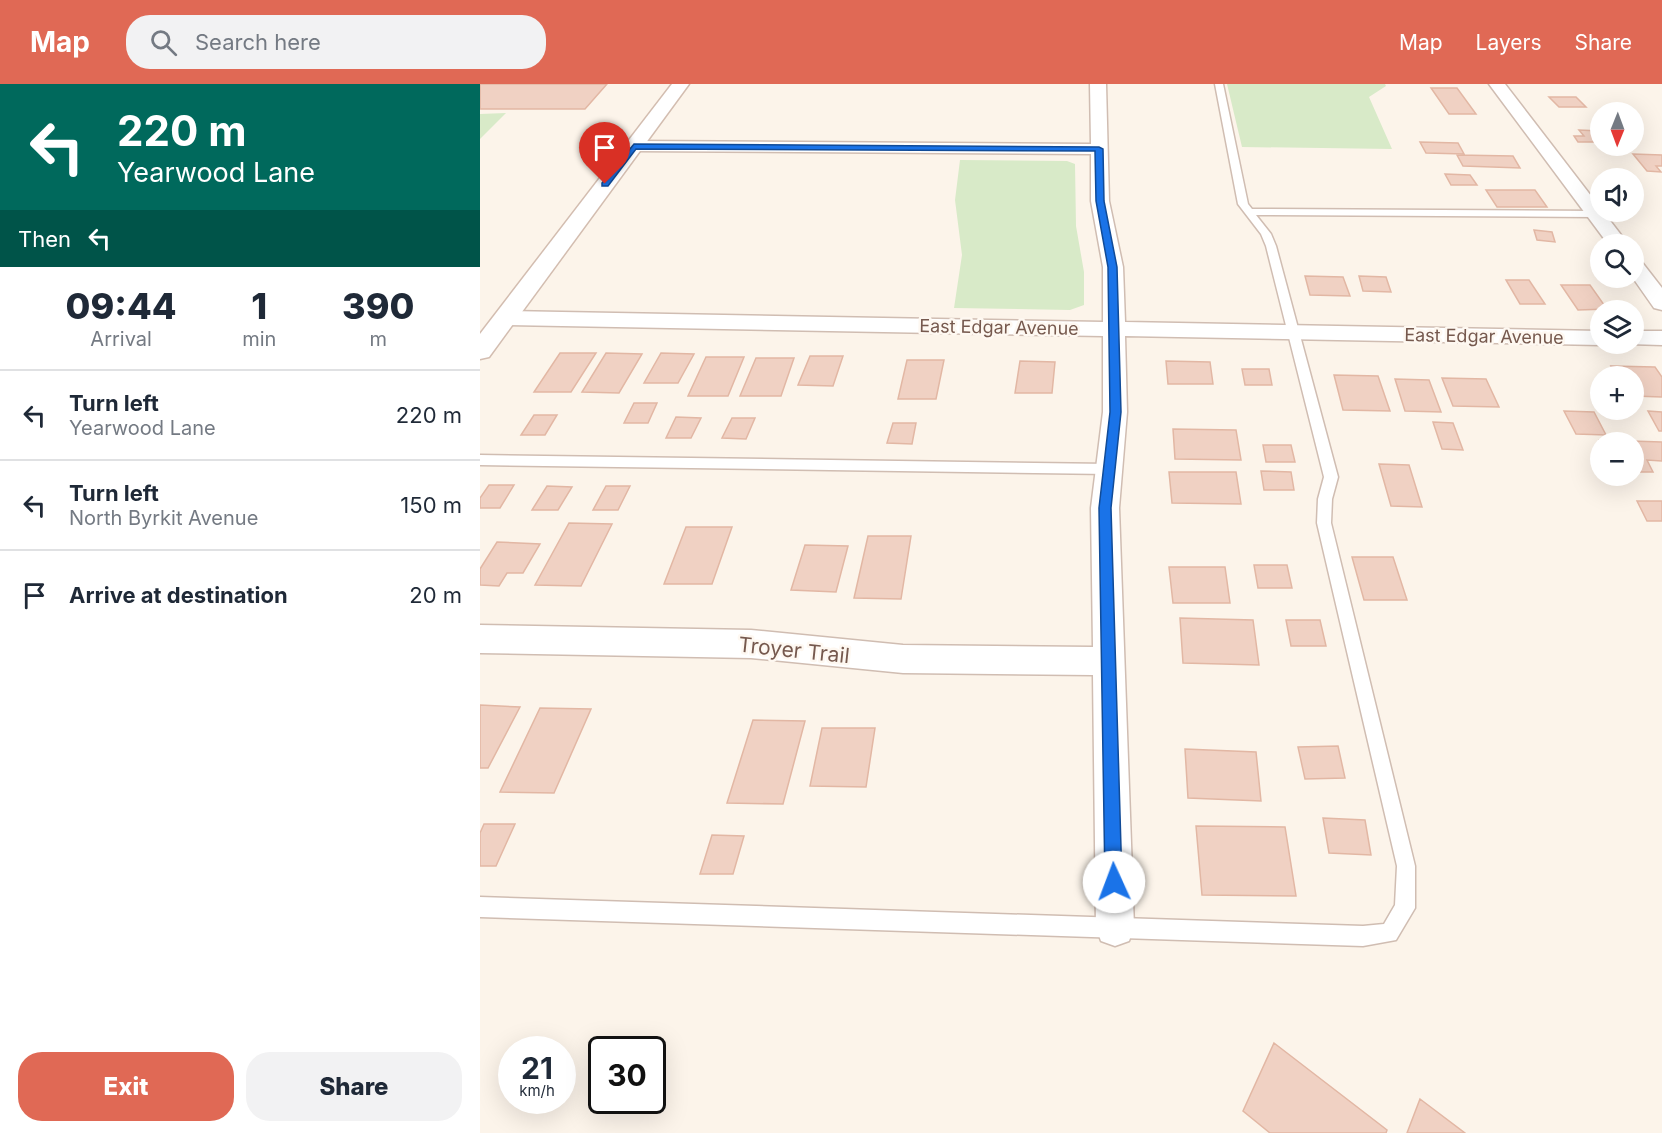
<!DOCTYPE html>
<meta charset="utf-8">
<style>
:root{--surface:#fff;--page:#f2f2f3;--text:#1f2937;--muted:#747a83;--line:#e0e1e3;--accent:#e06955}
body{margin:0;font-family:Inter,sans-serif;background:var(--page);color:var(--text);height:100vh;display:flex;flex-direction:column;font-size:22px;white-space:nowrap}
*{box-sizing:border-box;margin:0}
p{font-size:20px;color:var(--muted)}
.icon{flex:none;width:33px;height:33px;fill:none;stroke:currentColor;stroke-width:2;stroke-linecap:round;stroke-linejoin:round}
.map{position:relative;flex:1;overflow:hidden}
.panel{display:flex;flex-direction:column;background:var(--surface);width:480px}
.panel>*{flex:none}
.guide{background:#00695c;color:#fff;overflow:hidden}
.needle{width:39px;rotate:181deg}
.buttons{position:absolute;left:1110px;top:18px;display:grid;gap:12px}
.buttons a{display:grid;place-items:center;width:54px;height:54px;border-radius:50%;background:var(--surface);box-shadow:0 6px 24px #0002;font-size:30px}
.speed{position:absolute;left:18px;top:952px;display:flex;gap:12px;font-size:30px;font-weight:700;text-align:center}
.speed>*{display:grid;place-content:center;width:78px;height:78px;border-radius:50%;background:var(--surface);box-shadow:0 6px 24px #0002;line-height:1}
.speed small{font-size:15px;font-weight:400}
.speed .limit{border:3px solid #111;border-radius:9px;background:#fff;color:#111}
.pin{position:absolute;display:grid;place-items:center;width:51px;height:51px;color:#fff;margin:-62px -26px;border-radius:50% 50% 50% 0;rotate:-45deg;box-shadow:0 0 6px #0007}
.pin .icon{rotate:45deg}
.me{position:absolute;width:66px;margin:-33px;rotate:358deg;stroke-linejoin:round;filter:drop-shadow(0 0 4px #0008)}
.turn{display:flex;align-items:center;gap:21px;height:126px;padding:0 18px;font-size:27px}
.turn .icon{width:78px;height:78px;stroke-width:2.5}
.turn b{display:block;font-size:42px;line-height:51px}
.then{display:flex;align-items:center;height:57px;padding:0 18px;background:#0003;gap:12px;font-size:22px}
.eta{display:flex;justify-content:space-evenly;align-items:center;height:102px;text-align:center}
.eta b{font-size:36px;font-weight:800;line-height:42px}
.action{display:flex;gap:12px;margin-top:auto;padding:12px 18px}
.action a{flex:1;height:69px;border-radius:24px;background:var(--accent);color:#fff;font-size:24px;font-weight:800;line-height:69px;text-align:center}
.action a+a{background:var(--page);color:var(--text)}
ul{padding:0;list-style:none}
li{display:flex;align-items:center;gap:18px;height:90px;padding:0 18px;border-top:2px solid var(--line)}
li div{flex:1}
li b{display:block;font-size:22px}
li em{font-style:normal}
header{display:flex;align-items:center;gap:36px;box-sizing:border-box;height:84px;padding:0 30px;background:var(--accent);color:#fff}
header strong{font-size:28px}
nav{display:flex;gap:33px;margin-inline-start:auto;font-size:21px}
.search{width:420px;height:54px;background:var(--page);display:flex;align-items:center;gap:15px;box-sizing:border-box;padding:0 21px;border-radius:24px;color:var(--muted);font-size:22px}
main{display:flex;flex:1;min-height:0}
.map>svg:first-child{display:block}
</style>
<header>
<strong>Map</strong>
<div class="search"><svg class="icon" aria-label="search" viewBox="0 0 24 24"><circle cx="10" cy="10" r="6"/><path d="M15 15l6 6"/></svg>Search here</div>
<nav><a>Map</a><a>Layers</a><a>Share</a></nav>
</header>
<main>
<section class="panel">
<div class="guide">
<div class="turn"><svg class="icon" aria-label="left" viewBox="0 0 24 24"><path d="M17 20v-9H6M10 6l-5 5 5 5"/></svg><div><b>220 m</b>Yearwood Lane</div></div>
<div class="then">Then<svg class="icon" aria-label="left" viewBox="0 0 24 24"><path d="M17 20v-9H6M10 6l-5 5 5 5"/></svg></div>
</div>
<div class="eta">
<div><b>09:44</b><p>Arrival</p></div>
<div><b>1</b><p>min</p></div>
<div><b>390</b><p>m</p></div>
</div>
<ul>
<li><svg class="icon" aria-label="left" viewBox="0 0 24 24"><path d="M17 20v-9H6M10 6l-5 5 5 5"/></svg><div><b>Turn left</b><p>Yearwood Lane</p></div><em>220 m</em></li>
<li><svg class="icon" aria-label="left" viewBox="0 0 24 24"><path d="M17 20v-9H6M10 6l-5 5 5 5"/></svg><div><b>Turn left</b><p>North Byrkit Avenue</p></div><em>150 m</em></li>
<li><svg class="icon" aria-label="arrive" viewBox="0 0 24 24"><path d="M6 21V4h12l-3 4 3 4H6"/></svg><div><b>Arrive at destination</b></div><em>20 m</em></li>
</ul>
<div class="action"><a>Exit</a><a>Share</a></div>
</section>
<div class="map">
<svg width="1182" height="1049" viewBox="0 0 1182 1049">
<rect width="100%" height="100%" fill="#fcf4ea"/>
<path fill="#d8eac8" d="M747,0H905L906,2L889,13L912,65L762,63Z
M26,29L0,55V30Z
M480,76L587,77L595,80L596,142L604,188V221L590,226L474,224L482,171L475,116Z"/>
<path fill="#f0d1c3" stroke="#e2b7a4" stroke-width="1.5" d="M0,0H127L105,25H0Z
M951,4H977L996,30H969Z
M1069,13H1096L1106,23H1079Z
M1099,46L1120,47V58H1098L1094,52H1104Z
M940,58L978,59L984,70L946,69Z
M1153,70L1182,71V82H1176L1181,88L1167,87Z
M977,71L1033,72L1040,84L983,82Z
M965,90L990,91L997,101H971Z
M1006,106H1055L1067,123H1017Z
M1054,146L1072,148L1075,158L1057,156Z
M825,192L863,193L870,212L830,211Z
M879,192L906,193L911,208L883,207Z
M1026,196H1049L1065,220H1040Z
M1081,201H1110L1127,225L1098,226Z
M80,269H116L91,308H54Z
M126,269L162,270L139,309L102,308Z
M181,269L214,270L198,299H164Z
M330,272H363L353,302L318,301Z
M226,273H264L248,312H208Z
M276,274H314L301,312H260Z
M427,276H464L456,315H418Z
M540,277L575,278L572,309H535Z
M686,277L730,278L733,300H688Z
M1131,282L1175,283L1182,293V313L1154,312V292H1138Z
M762,285H789L792,301H765Z
M854,291L898,292L910,327L863,326Z
M962,294L1006,295L1019,323L973,322Z
M915,295L949,296L961,328L925,327Z
M154,319H177L168,339H144Z
M1084,327L1114,328L1126,351L1096,350Z
M1168,327L1182,328V347H1179Z
M54,331H77L65,351H41Z
M196,333L221,334L211,354H186Z
M252,334H275L266,355L242,354Z
M953,338L973,339L983,366L962,365Z
M413,339H436L432,360L407,359Z
M693,345L756,346L761,376L695,375Z
M1119,356L1182,358V377L1167,376L1173,388H1154V358L1120,359Z
M783,361H811L815,378H786Z
M899,380L929,381L942,423L911,422Z
M781,387L811,388L814,406H784Z
M689,388H756L761,420L692,419Z
M9,401H34L20,424H0V414Z
M67,402L92,403L78,426H52Z
M126,402H150L138,426H113Z
M1157,417H1182V437H1167Z
M89,439L132,440L101,502L55,501Z
M206,443H252L232,500H184Z
M388,452H431L421,515L374,514Z
M17,458L60,460L43,489H27L19,502L0,501V485Z
M325,461L368,462L356,508L311,506Z
M872,473H913L927,516H884Z
M774,481H807L812,504H778Z
M689,483H745L750,519H693Z
M700,534L773,536L779,581L703,579Z
M806,536H840L846,562H811Z
M0,621L40,623L8,684H0Z
M60,624L111,625L74,709L20,708Z
M273,636L325,637L303,720L247,719Z
M342,644H395L386,703L330,702Z
M858,662L865,694L825,695L818,663Z
M705,665L776,668L781,717L708,714Z
M843,734L885,736L891,771L849,769Z
M4,740H35L16,782H0V749Z
M716,742L805,743L816,812L722,811Z
M232,751L264,752L253,790H220Z
M794,959L907,1046L906,1049H790L763,1027Z
M940,1015L985,1049H927Z"/>
<g fill="none" stroke-linecap="round" stroke-linejoin="round">
<g stroke="#d0bdb2" stroke-width="3">
<path id="lane" d="M735,0H743L768,120L772,125L1116,127L1121,130L1116,133L776,131L791,150L796,162L858,393L852,415L851,439L935,782V824L916,856L883,862L0,833V813L883,842L904,840L915,821L917,782L837,439L838,415L844,393L786,162L781,150L758,120Z
M0,371L629,380L636,385L629,390L0,381Z"/>
</g>
<g stroke="#d0bdb2" stroke-width="3">
<path id="street" d="M610,0H626L629,117L643,183L645,238L1120,247V260H1126L1120,261L645,252L647,328L639,424L654,843L649,857L635,862L621,857L616,843L613,591L423,589L271,574L0,569V541L271,546L423,561L613,563L611,424L623,328V252L25,241L17,239L14,234L17,229L25,227L623,238V183L611,117V70L154,67L148,66L146,62L148,58L154,57L611,60Z
M1009,0H1025L1148,160H1128Z
M1154,175L1161,177L1182,204V226L1174,224L1153,194Z
M1154,247H1182V261L1148,260H1154Z"/>
</g>
<g stroke="#d3bdb0" stroke-width="3">
<path id="secondary" d="M192,0H209L9,273L0,275V250Z"/>
</g>
<use href="#lane" fill="#fff" fill-rule="evenodd"/>
<use href="#street" fill="#fff" fill-rule="evenodd"/>
<use href="#secondary" fill="#fff" fill-rule="evenodd"/>
</g>
<path fill="#1a73e8" stroke="#114b97" stroke-width="1.5" d="M154,60L619,63L623,65L624,117L637,183L641,328L631,424L642,798L640,805L634,807L628,805L625,798L619,424L630,328L628,183L616,117L615,67L156,65L128,102H122V99Z"/>
<g text-anchor="middle" dominant-baseline="central" stroke-width="5" stroke-linejoin="round" paint-order="stroke">
<g font-size="18" fill="#76594e" stroke="#fef8f1">
<text transform="translate(519 243) rotate(1)">East Edgar Avenue</text>
<text transform="translate(1004 252) rotate(1)">East Edgar Avenue</text>
</g>
<g font-size="21" fill="#76594e" stroke="#fef8f1">
<text transform="translate(314 566) rotate(6)">Troyer Trail</text>
</g>
</g>
</svg>
<div class="buttons">
<a><svg class="needle" viewBox="-14 -14 28 28"><path d="M0-13l5 13h-10z" fill="#e53935"/><path d="M0 13l5-13h-10z" fill="#747a83"/></svg></a>
<a><svg class="icon" aria-label="sound" viewBox="0 0 24 24"><path d="M4 9h4l5-4v14l-5-4H4zM17 9q2 3 0 6"/></svg></a>
<a><svg class="icon" aria-label="search" viewBox="0 0 24 24"><circle cx="10" cy="10" r="6"/><path d="M15 15l6 6"/></svg></a>
<a><svg class="icon" aria-label="layers" viewBox="0 0 24 24"><path d="M12 4l9 5-9 5-9-5zM3 14l9 5 9-5"/></svg></a>
<a>+</a>
<a>−</a>
</div>
<div class="speed"><div>21<small>km/h</small></div><div class="limit">30</div></div>
<div class="pin" style="left:125px;top:100px;background:#d93025"><svg class="icon" aria-label="arrive" viewBox="0 0 24 24"><path d="M6 21V4h12l-3 4 3 4H6"/></svg></div>
<svg class="me" style="left:634px;top:798px" viewBox="-20 -20 40 40"><circle r="19" fill="#fff"/><path d="M0-13L10 11 0 6-10 11z" fill="#1a73e8"/></svg>
</div>
</main>
